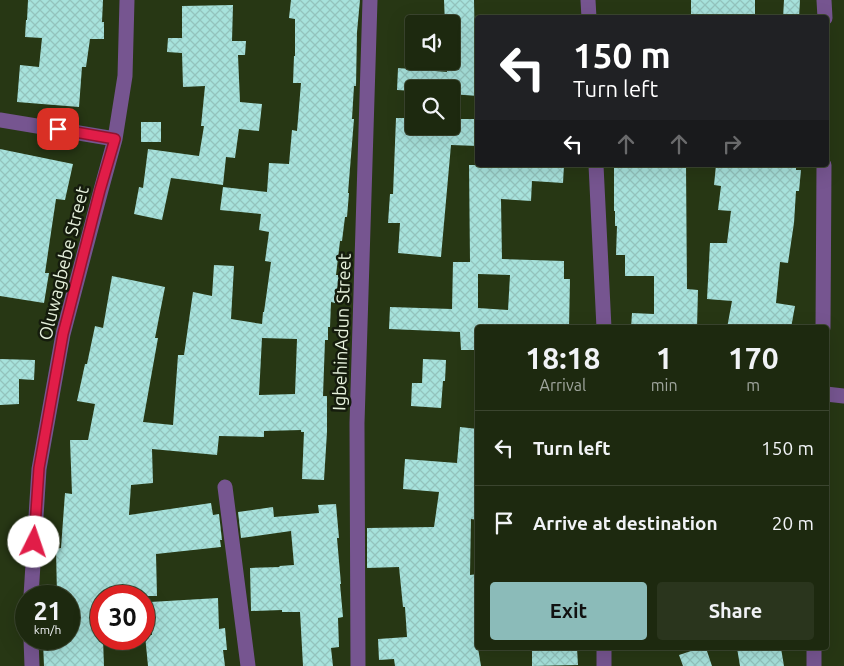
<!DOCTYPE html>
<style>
:root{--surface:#1d290f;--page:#2a351d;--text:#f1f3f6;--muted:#a0a69e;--line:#3b452f;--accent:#8bbbb9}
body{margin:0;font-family:Ubuntu,sans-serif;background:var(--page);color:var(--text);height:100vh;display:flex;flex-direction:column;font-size:19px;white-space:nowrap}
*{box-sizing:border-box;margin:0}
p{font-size:16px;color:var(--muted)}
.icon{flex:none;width:28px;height:28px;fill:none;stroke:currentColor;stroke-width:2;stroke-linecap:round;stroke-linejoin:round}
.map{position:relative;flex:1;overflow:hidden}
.details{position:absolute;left:475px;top:325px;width:354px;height:325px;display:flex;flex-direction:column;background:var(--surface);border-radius:5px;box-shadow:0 5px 20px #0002,0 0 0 1px var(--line)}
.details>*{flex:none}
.guide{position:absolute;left:475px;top:15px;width:354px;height:152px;border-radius:5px;box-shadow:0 5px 20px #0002,0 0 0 1px var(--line);background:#202124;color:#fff;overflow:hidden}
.controls{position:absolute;left:405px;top:15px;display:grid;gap:10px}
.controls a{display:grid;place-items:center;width:55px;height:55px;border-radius:5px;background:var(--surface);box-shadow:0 5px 20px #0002,0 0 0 1px var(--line);font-size:25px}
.speed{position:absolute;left:15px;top:585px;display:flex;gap:10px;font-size:25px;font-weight:700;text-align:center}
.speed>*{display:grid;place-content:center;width:65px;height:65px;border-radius:50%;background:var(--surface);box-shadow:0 5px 20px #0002,0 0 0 1px var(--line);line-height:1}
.speed small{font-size:12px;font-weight:400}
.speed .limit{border:8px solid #d22;background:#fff;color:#111}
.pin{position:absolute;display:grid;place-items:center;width:42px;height:42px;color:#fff;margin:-21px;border-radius:10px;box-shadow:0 2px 8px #0006}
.me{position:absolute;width:55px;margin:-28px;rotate:4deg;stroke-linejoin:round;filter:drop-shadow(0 0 4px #0008)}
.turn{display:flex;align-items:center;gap:18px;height:105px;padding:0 15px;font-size:22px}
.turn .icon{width:65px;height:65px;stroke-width:2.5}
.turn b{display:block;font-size:35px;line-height:42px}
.lanes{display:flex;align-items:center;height:48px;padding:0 15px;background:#0003;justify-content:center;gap:25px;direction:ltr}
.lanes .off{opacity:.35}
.eta{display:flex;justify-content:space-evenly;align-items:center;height:85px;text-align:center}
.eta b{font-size:30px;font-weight:700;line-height:35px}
.primary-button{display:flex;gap:10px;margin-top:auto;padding:10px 15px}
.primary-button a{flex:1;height:58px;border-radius:5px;background:var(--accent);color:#111;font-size:20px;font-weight:700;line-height:58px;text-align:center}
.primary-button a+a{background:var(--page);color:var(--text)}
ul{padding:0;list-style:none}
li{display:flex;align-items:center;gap:15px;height:75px;padding:0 15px;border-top:1px solid var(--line)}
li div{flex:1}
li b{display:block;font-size:19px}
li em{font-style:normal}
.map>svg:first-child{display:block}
</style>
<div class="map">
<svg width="844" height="666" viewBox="0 0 844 666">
<defs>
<pattern id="building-cross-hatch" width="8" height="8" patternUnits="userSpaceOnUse" patternTransform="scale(1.25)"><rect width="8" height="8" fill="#a7e2dc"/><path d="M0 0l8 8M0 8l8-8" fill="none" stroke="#93c3bd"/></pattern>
</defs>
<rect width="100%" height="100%" fill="#273714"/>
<path fill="url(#building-cross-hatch)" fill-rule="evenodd" d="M28,0H103L102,22H104V39H90L86,67H82L79,107L17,102L20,65L39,67L42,38L25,37L26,20H27Z
M291,0H360L357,32L356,86H354L352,119H354L348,193H349L347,217H345L342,241H340L336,275H339L335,303L331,302L330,327H328V340H325L323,396H327V432L324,480L302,479L304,432H301V430L264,431V437L219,436L217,455L152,449L153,483L131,485L129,515L211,503L213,515L219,514L222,540H220L221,547L156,554L157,596H101V639H103L104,666H44L43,642L69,641V596H57L56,549L61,548L65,493L72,494L70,440H88L95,404L77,401L85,364H87L95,326L103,328L112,276L165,287L155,338H158L143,422L173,425L178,355H184L193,292L212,296L214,265L234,266L231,319L262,324L263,312H264L271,262L265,261L269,232L259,230L261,214L220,210L223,187L267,192L269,163L289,164L292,130L297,131L301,83H293L294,56H295V19L289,18ZM262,338L297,339L295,394L259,395Z
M444,0H474L475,54H478V96L451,94V89H414V91L397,90L398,68L447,72L446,61H451V24H445Z
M691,0H755V18H691Z
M784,0H800L799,18H783Z
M233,5L232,41H246L245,55H238L240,102L262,104L259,131L239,129L235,158L226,157L223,185L171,178L162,220L134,214L139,187L143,188L148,149L199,156L204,126H201L205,86L183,87L182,53L167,52L168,38H182V6Z
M396,118H414V126H451V119H478V146L451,145L441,257L398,253L400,223H388L390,194H393Z
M141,122H161V142H141Z
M0,149L73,164L65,200L56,199L45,273H49L44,303L0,296Z
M469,165H564L563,183L532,181L531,201L501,199L502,259L564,261V279H570L569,328H475V350H461L460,332L389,329L390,307L452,309L453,262H470ZM478,274L510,275L508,310L478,308Z
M614,165H686L687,289L698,290L697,328H631L632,313L654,314V276H625V255H616L617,226H615V211H614Z
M716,165H796V170H801L799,191H796L794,223L788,263L780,262L776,303L795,306L791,328H727L732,301L707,299L710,243H727L731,211L718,210L721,186L714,185Z
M0,359L35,360L34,380L19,379V404L0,405Z
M423,359L446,360L445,381H443L441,408L411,406L412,383H422Z
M460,427L478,429V520L471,519L470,575L478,574V648L481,666H395L394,659L379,660L378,639L407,637L405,607H403L399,567L367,568V528L434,527L439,492L403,489L405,459L457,463Z
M336,504L339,538H337L341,584H340L343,617L338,618L339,647L331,648L333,666H303L300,612H282V610L251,611L250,568L280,567L279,566L294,565L291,531L241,538L238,512L273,507L274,517L319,513L318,505Z
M218,598L219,629L225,628L227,650H223L225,666H148L145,635H152L150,602Z
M577,648L578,665L532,666V649Z
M700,648H706L712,666H683L679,655Z
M737,648H781L784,666H740Z"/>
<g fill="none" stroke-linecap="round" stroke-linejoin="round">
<path stroke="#765590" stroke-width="15" d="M588,0L589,18
M824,0L825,18
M0,120L115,139
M596,165L604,328
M823,328L824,165
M826,394L844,396
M225,487L248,666
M31,596L39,469L63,334L101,190L115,139L125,76L127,0
M31,639L32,666
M358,666L357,423L370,0
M604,666V648
M814,666V648"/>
</g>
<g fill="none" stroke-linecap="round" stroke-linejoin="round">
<g stroke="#92132f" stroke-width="12">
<path id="route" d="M34,542L39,468L63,334L100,190L115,139L58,129"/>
</g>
<use href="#route" stroke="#e11d48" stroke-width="9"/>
</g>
<g text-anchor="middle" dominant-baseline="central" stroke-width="5" stroke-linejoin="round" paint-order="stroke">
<g font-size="18" fill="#e6f1dc" stroke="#151c0d">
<text transform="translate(63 263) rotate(-76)">Oluwagbebe Street</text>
<text transform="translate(341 332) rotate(-88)">IgbehinAdun Street</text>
</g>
</g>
</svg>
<div class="controls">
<a><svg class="icon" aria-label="sound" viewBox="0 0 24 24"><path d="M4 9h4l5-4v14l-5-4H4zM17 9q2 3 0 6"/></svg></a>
<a><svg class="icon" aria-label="search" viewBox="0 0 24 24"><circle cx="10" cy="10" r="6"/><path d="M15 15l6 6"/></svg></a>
</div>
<div class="speed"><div>21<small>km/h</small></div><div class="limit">30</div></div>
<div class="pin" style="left:58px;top:129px;background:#d93025"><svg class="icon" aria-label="arrive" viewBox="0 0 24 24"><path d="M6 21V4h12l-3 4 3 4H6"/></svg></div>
<svg class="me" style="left:34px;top:542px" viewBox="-20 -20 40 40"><circle r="19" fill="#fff"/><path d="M0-13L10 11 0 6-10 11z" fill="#e11d48"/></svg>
<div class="guide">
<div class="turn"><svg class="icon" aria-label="left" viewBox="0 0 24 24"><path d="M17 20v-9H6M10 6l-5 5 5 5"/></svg><div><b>150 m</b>Turn left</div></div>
<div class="lanes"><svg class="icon" aria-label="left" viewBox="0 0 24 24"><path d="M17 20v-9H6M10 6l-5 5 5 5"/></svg><svg class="icon off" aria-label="ahead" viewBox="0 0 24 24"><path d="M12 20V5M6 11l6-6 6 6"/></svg><svg class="icon off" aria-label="ahead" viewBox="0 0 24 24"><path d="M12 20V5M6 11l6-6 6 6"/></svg><svg class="icon off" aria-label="right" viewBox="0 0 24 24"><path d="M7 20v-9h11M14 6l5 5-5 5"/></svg></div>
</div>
<section class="details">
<div class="eta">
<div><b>18:18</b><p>Arrival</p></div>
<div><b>1</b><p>min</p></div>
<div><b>170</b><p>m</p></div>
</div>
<ul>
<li><svg class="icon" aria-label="left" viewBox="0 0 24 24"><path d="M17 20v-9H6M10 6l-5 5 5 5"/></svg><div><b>Turn left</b></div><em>150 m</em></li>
<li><svg class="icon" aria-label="arrive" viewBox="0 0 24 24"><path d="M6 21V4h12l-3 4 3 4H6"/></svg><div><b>Arrive at destination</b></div><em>20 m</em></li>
</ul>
<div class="primary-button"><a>Exit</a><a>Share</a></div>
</section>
</div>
